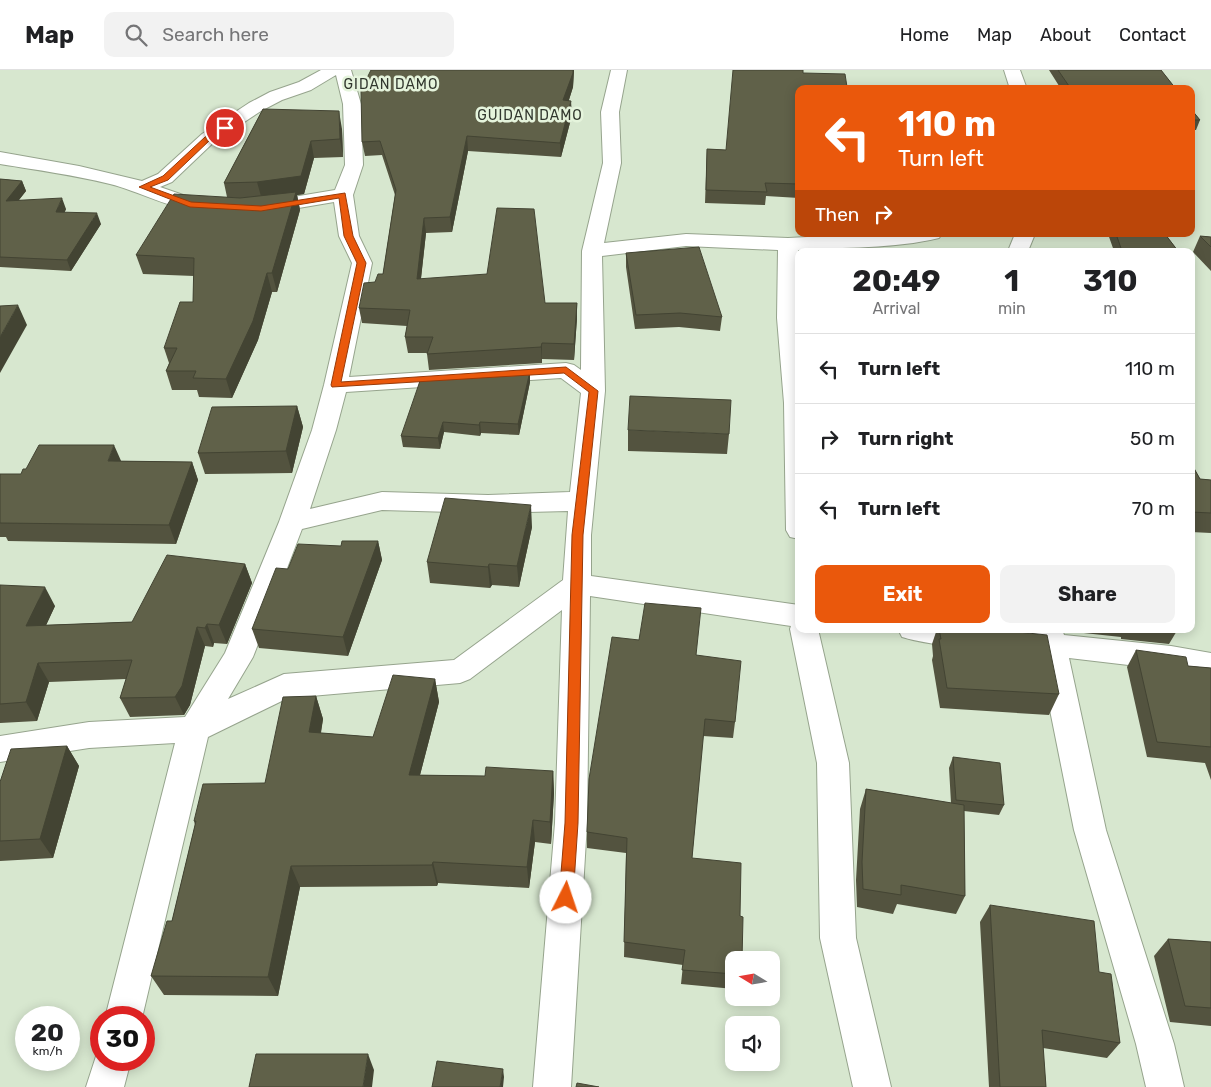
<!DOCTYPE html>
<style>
:root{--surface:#fff;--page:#f2f2f2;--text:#202124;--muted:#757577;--line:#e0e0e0;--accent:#ea580c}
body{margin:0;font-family:Rubik,sans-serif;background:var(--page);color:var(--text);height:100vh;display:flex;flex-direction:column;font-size:19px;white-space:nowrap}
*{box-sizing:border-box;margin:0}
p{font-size:16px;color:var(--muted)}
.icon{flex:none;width:28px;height:28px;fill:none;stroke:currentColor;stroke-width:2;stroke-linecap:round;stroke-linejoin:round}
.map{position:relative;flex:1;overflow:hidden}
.side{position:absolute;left:795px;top:178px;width:400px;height:385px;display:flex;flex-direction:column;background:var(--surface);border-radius:10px;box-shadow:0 2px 12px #0003}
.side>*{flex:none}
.guide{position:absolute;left:795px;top:15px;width:400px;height:152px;border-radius:10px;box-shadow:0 2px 12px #0003;background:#ea580c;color:#fff;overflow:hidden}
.needle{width:32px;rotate:281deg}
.tools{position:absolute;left:725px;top:881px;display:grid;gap:10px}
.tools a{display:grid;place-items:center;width:55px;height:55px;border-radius:10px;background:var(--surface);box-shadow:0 2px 12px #0003;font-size:25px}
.speed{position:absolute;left:15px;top:936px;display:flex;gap:10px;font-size:25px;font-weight:700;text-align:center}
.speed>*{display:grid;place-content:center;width:65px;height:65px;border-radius:50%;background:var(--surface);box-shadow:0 2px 12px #0003;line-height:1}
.speed small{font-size:12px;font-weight:400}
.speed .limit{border:8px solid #d22;background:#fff;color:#111}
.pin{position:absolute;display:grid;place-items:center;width:42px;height:42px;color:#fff;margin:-21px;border:2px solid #fff;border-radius:50%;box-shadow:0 1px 5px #0007}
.me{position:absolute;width:55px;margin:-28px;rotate:4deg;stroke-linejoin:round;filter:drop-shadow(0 0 4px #0008)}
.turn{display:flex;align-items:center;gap:18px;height:105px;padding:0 20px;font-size:22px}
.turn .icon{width:65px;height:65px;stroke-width:2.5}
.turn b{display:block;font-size:35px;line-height:42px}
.then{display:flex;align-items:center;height:48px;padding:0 20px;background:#0003;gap:10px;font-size:19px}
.eta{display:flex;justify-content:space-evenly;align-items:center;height:85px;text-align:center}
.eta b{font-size:30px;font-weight:700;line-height:35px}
.cta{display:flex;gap:10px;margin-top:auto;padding:10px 20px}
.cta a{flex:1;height:58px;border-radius:10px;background:var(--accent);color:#fff;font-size:20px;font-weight:700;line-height:58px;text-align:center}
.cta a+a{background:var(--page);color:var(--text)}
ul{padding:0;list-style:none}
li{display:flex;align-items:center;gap:15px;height:70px;padding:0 20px;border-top:1px solid var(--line)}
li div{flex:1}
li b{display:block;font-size:19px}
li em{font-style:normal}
header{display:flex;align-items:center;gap:30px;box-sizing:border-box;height:70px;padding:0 25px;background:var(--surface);border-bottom:1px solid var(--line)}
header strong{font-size:24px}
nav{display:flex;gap:28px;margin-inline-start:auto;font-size:18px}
.search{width:350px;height:45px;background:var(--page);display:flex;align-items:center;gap:12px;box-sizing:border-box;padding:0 18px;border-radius:10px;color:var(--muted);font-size:19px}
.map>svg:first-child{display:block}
</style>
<header>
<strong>Map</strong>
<div class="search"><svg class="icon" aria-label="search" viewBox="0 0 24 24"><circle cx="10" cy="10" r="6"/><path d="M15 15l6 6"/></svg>Search here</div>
<nav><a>Home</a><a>Map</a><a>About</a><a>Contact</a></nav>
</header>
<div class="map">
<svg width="1211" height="1017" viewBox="0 0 1211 1017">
<rect width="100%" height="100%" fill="#d7e7cf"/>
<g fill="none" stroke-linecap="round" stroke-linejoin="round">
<g stroke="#96a48d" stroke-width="2">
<path id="minor" d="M321,0H351L361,34L363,95L353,125L359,166L372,193L349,307L566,293L574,295L581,300L582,181L603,93L601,42L611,0H627L619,42L621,93L604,173L686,164L788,168L865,164H942L939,168C894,179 844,177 798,180L799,469L790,467L786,460L784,333L777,248L778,180L686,176L602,186L605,321L591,465V506L799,535V559H818L849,693L856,868L891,1017H853L820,868L817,693L790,559L791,556L590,526L587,753L571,1017H533L555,753L562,540L470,609L460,613L288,628L208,667L142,948H105L175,673L89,678L0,692V666L89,652L185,647L225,583L279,452L312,360L324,315L352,193L339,166L334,132L263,144L256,142L253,138L256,134L263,132L335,120L345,95L343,34L336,5L311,20L282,30L261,41L214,72L172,112L160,117L189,127L214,131L217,135L214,139C184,147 140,121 110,114C74,105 37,100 0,94V82L79,96L142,111L158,104L202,64L249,33L270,22L299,12ZM561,308L581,323L570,422L488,425L382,422L310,439L336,360L346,322ZM382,440L488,443L568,441L563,510L454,590L284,604L228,629L253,587L302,459Z
M1004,0H1020L1027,19H1010Z
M1015,164H1035L1028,181H1008Z
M898,559H983L987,566L983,574C964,580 922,573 902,567Z
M1034,559H1062L1064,565L1171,576L1211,583V607L1171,600L1069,588L1106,760L1174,974L1184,1017H1146L1136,974L1074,760L1039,585L1025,581L1021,573L1025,565L1034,562Z
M101,976V990H131L124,1017H86L99,977Z"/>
</g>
<use href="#minor" fill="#fff" fill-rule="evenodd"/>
</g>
<path fill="#53533f" d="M371,0H574L573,17L569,30L572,45L561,87L468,81L452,162L426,163L421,209L545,233H577V248L574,290L542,289V293L429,300L427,284L428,283H408L405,267L407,256L362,253L359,238L375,212L383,204L395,125L382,85L365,86L362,72Z
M1049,0H1161L1176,19H1061Z
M799,19V128L766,126L765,135L705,133L707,79L726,80Z
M263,39L342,59L343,87L314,88L304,124L297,125L300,140L277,222H272L258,270L232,328L199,327L197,320H172L166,301L169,293L164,278L193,232L194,206L143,204L136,185L227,127L224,113Z
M1191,39L1200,50L1196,60H1191Z
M0,109L22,111L26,121L19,130L66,139L64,143L101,154L71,201L0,197Z
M1108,164H1165L1178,181H1114Z
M1200,166L1211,167V201L1193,182Z
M626,183L722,247L720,261L679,257L635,259L626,197Z
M530,301V312L519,365L481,363L480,366L444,362L440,379L403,377L401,366Z
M297,336L303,357L292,403L205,404L198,383Z
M628,360L729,364L727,384L628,381Z
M121,391L192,392L198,410L176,474L8,471L6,467H0V404H21Z
M1191,393L1200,409L1211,410V463L1191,462Z
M532,457L519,517L492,515L490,518L430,513L427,492Z
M378,471L382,490L348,586L259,578L252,559L288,499L341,476Z
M245,494L252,513L227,574L214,573L213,577L205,576L190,635L184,645L130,647L120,628L126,609L49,612L37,651L0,653V515L55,536L46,555L132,552Z
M937,559H989L1059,624L1049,645L940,638L932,590L933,586L932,574Z
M1063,559H1178L1169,574L1121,569V567L1065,561Z
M1136,580L1188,596L1211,598V710L1205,693L1147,687L1127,597Z
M696,585L735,652L733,668L703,666L692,788L734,890V919L681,914L683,895L624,887L626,783L587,778V762Z
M435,609L439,632L420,705L485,706L553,701L554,723L551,774L535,772L529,818L438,813L437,816L300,817L278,926L164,925L151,906L172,851L195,755L194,751L265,713L316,626L323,649L321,663L373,667Z
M67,676L79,696L53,788L0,791V712Z
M953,687L1004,735L999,745L964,741L965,826L956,844L897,834L893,844L857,837L856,810L860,739L866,719L951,733L949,698Z
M990,835L1099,902L1120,973L1107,988L1043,978L1046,1017H989L980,852Z
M1168,869L1211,872V956L1170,952L1154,886Z"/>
<path fill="#434433" d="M573,0H574L573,17L564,45L563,30Z
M571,31L572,45L561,87L560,73Z
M339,41L342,59L343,87L340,69Z
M467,66L468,81L452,162L450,147Z
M311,71L314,88L304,124L297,125L300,140L277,222L272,203L262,130L257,112Z
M22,111L26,121L10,141L6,131Z
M62,128L66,139L60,153L56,142Z
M97,143L101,154L71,201L67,190Z
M424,148L426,163L419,225L417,209Z
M267,203L272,222L258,270L232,328L226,309Z
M577,233V248L574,290V274Z
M18,235L27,255L0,303V267Z
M542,273V293L541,277Z
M530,301V312L519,365L518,354Z
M297,336L303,357L292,403L286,381Z
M443,352L444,362L440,379L438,368Z
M480,352L481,363L480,366L479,355Z
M114,375L122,393L108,391Z
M192,392L198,410L176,474L169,455Z
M531,435L532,457L519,517L517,496Z
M378,471L382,490L348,586L343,567Z
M245,494L252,513L227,574L219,555Z
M489,494L492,515L490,518L488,497Z
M45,517L55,536L37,575L26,556Z
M207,554L214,573L213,577L205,558Z
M197,557L205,576L190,635L184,645L175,627Z
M38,593L49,612L37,651L26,632Z
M435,609L439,632L414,728L409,705Z
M316,626L323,649L317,684L309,662Z
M67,676L79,696L53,788L40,769Z
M553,701L554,723L551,774L550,752Z
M533,750L535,772L529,818L527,797Z
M433,792L438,813L437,816L432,795Z
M291,796L300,817L278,926L268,907Z
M368,984L374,1000L372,1017H363Z
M503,999L504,1007L503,1017H500Z"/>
<path fill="#606149" stroke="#434433" d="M371,0H573V3L563,30L571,31L560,73L467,66L450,147L424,148L417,209L487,204L497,138L534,139L545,233H577L574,274L542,273L541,277L427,284L433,267H405L410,240L359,238L364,213L375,212L378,204H383L396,120L380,71L362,72L361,20Z
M733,0H803V3L845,4L847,17H894V19H799V114L765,113L767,122L706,120L707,79L726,80Z
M1058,0H1161L1176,19H1071Z
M263,39L339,41L340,69L311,71L301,106L257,112L224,113Z
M1191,39L1200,50H1191Z
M0,109L22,111L6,131L62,128L56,142L97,143L67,190L0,187Z
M296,122L272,203H267L253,251L226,309L193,308L196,301H166L177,278H164L180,232H193L194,188L136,185L174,124L240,128Z
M1116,164H1165L1178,181H1122Z
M1200,166L1211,167V177Z
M699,177L722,247L680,243L636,245L626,183Z
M18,235L0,267V236Z
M530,301L518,354L480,352L479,355L443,352L438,368L401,366L421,308Z
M630,326L731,330L729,364L628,360Z
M297,336L286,381L198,383L212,337Z
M39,375H114L108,391L192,392L169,455L0,453V404H21L23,399H26Z
M1191,393L1200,409L1211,410V443L1191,442Z
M445,428L531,435L517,496L489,494L488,497L427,492Z
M342,471H378L343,567L252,559L276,498L288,499L298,474L341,476Z
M167,485L245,494L219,555L207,554L205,558L197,557L182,616L175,627L120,628L132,590L38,593L26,632L0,634V515L45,517L26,556L132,552Z
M645,533L701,538L696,585L741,591L735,652L705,649L692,788L741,793L740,846L743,847L742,890H734V904L682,900L685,880L624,872L627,768L587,762L589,709L612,567L639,570Z
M939,559H989L1047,565L1059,624L947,618L939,569H941Z
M1136,580L1186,587L1188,596L1211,598V677L1157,672Z
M393,605L435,609L409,705L485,706L486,697L553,701L550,752L533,750L527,797L433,792L432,795L291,796L268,907L151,906L167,851H172L196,751H194L203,714L265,713L283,627L316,626L309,662L373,667Z
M67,676L40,769L0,771V712L11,679Z
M953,687L1000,693L1004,735L956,730Z
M866,719L964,735L965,826L901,815V825L863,819L862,792Z
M990,835L1094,851L1099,902L1111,904L1120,973L1042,960L1046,1017H1000Z
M1168,869L1211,872V938L1185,936Z
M256,984H368L363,1017H249Z
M437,991L503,999L500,1017H432Z
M577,1013L599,1017H576Z"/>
<path fill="#ea580c" stroke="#983908" d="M225,56L228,57V60L210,70L168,110L150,117L191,132L261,136L345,123L353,166L366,193L341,312L566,297L598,321L583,465L578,753L573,828L571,833L566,835L561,833L559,828L565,753L572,465L589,322L564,303L332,317L331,315L357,193L344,166L339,128L261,141L190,137L139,117L163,106L205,67Z"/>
<g text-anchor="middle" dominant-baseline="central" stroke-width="5" stroke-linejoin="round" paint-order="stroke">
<g font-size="14" letter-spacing="1" fill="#31372e" stroke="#e5f4dc">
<text x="391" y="14">GIDAN DAMO</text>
<text x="530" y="45">GUIDAN DAMO</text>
</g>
</g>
</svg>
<div class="tools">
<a><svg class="needle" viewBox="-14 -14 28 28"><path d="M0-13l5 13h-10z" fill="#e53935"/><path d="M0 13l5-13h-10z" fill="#757577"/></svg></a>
<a><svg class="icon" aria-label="sound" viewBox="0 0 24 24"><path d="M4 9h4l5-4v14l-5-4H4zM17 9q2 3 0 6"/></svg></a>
</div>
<div class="speed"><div>20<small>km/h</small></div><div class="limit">30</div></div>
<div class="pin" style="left:225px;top:58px;background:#d93025"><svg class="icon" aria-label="arrive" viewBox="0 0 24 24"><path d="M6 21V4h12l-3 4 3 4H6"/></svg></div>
<svg class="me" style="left:566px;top:828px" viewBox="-20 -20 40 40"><circle r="19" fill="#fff"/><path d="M0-13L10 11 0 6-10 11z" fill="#ea580c"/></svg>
<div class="guide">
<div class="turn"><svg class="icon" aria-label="left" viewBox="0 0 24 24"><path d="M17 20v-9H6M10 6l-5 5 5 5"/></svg><div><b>110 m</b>Turn left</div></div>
<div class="then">Then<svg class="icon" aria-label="right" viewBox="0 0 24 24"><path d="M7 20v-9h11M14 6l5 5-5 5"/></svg></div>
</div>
<section class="side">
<div class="eta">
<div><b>20:49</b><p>Arrival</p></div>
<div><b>1</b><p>min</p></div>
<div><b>310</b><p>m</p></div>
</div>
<ul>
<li><svg class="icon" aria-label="left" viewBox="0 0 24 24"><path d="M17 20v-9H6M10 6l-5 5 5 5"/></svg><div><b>Turn left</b></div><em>110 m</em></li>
<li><svg class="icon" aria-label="right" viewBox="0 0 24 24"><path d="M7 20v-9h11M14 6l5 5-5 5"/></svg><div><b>Turn right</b></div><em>50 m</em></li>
<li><svg class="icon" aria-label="left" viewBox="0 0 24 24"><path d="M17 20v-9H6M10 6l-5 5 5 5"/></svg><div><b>Turn left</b></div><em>70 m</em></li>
</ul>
<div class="cta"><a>Exit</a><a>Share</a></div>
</section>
</div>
